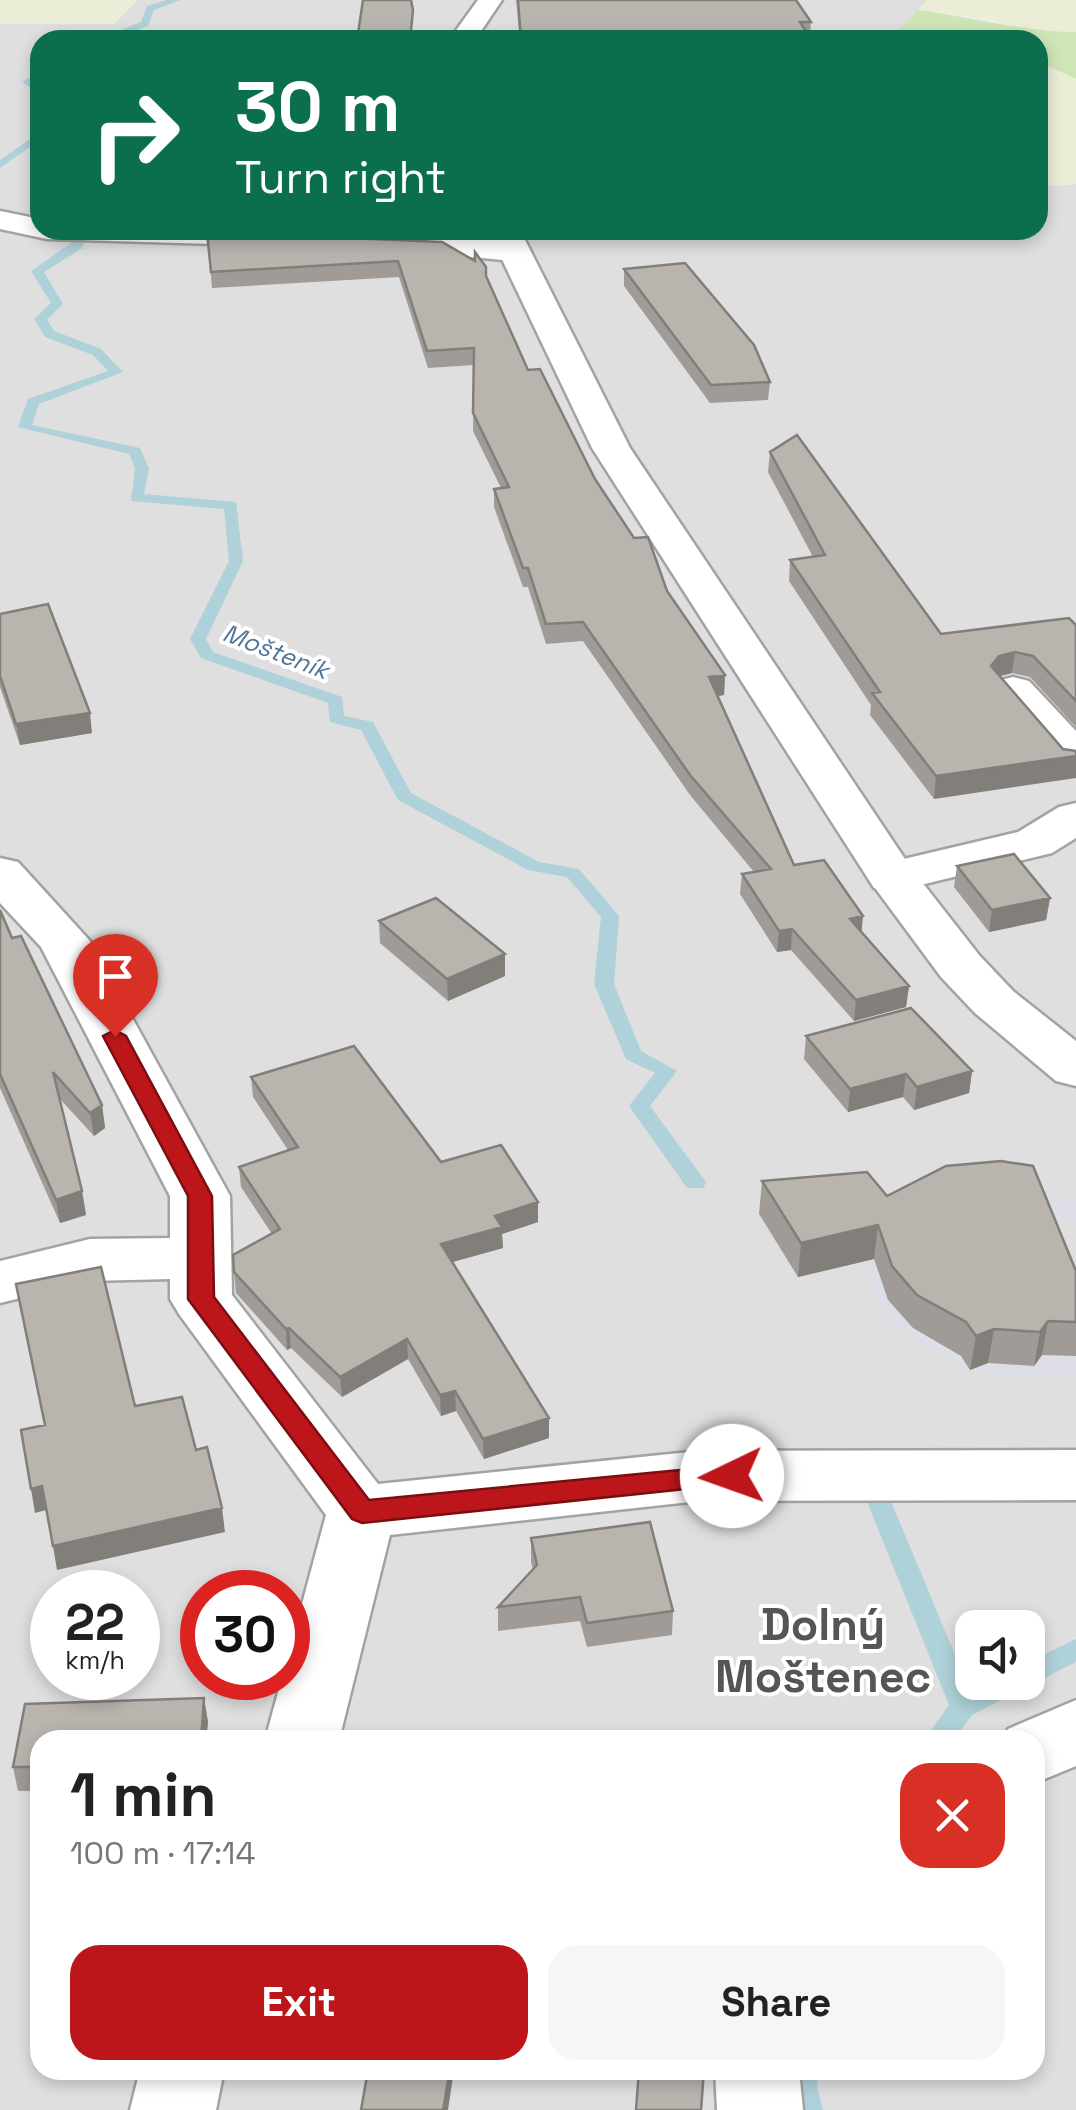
<!DOCTYPE html>
<meta charset="utf-8">
<style>
:root{--surface:#fff;--page:#f6f6f6;--text:#222;--muted:#767676;--accent:#bd161a}
body{margin:0;font-family:"Space Grotesk",sans-serif;background:var(--page);color:var(--text);height:100vh;display:flex;flex-direction:column;font-size:38px;white-space:nowrap}
*{box-sizing:border-box;margin:0}
p{font-size:32px;color:var(--muted)}
.icon{flex:none;width:55px;height:55px;fill:none;stroke:currentColor;stroke-width:2;stroke-linecap:round;stroke-linejoin:round}
.map{position:relative;flex:1;overflow:hidden}
.side{position:absolute;left:30px;top:1730px;width:1015px;height:350px;display:flex;flex-direction:column;background:var(--surface);border-radius:30px;box-shadow:0 5px 15px #0003}
.side>*{flex:none}
.guide{position:absolute;left:30px;top:30px;width:1018px;height:210px;border-radius:30px;box-shadow:0 5px 15px #0003;background:#0b6e4f;color:#fff;overflow:hidden}
.controls{position:absolute;left:955px;top:1610px;display:grid;gap:20px}
.controls a{display:grid;place-items:center;width:90px;height:90px;border-radius:20px;background:var(--surface);box-shadow:0 5px 15px #0003;font-size:50px}
.speed{position:absolute;left:30px;top:1570px;display:flex;gap:20px;font-size:50px;font-weight:700;text-align:center}
.speed>*{display:grid;place-content:center;width:130px;height:130px;border-radius:50%;background:var(--surface);box-shadow:0 5px 15px #0003;line-height:1}
.speed small{font-size:25px;font-weight:400}
.speed .limit{border:15px solid #d22;background:#fff;color:#111}
.pin{position:absolute;display:grid;place-items:center;width:85px;height:85px;color:#fff;margin:-102px -42px;border-radius:50% 50% 50% 0;rotate:-45deg;box-shadow:0 0 10px #0007}
.pin .icon{rotate:45deg}
.me{position:absolute;width:110px;margin:-55px;rotate:267deg;stroke-linejoin:round;filter:drop-shadow(0 0 8px #0008)}
.turn{display:flex;align-items:center;gap:35px;height:210px;padding:0 40px;font-size:45px}
.turn .icon{width:130px;height:130px;stroke-width:2.5}
.turn b{display:block;font-size:70px;line-height:85px}
.round{display:grid;place-items:center;flex:none;width:105px;height:105px;border-radius:30px;background:var(--page)}
.summary{display:flex;align-items:center;justify-content:space-between;height:170px;padding:0 40px}
h1{font-size:60px;font-weight:600;line-height:75px}
.action{display:flex;gap:20px;margin-top:auto;padding:20px 40px}
.action a{flex:1;height:115px;border-radius:30px;background:var(--accent);color:#fff;font-size:40px;font-weight:600;line-height:115px;text-align:center}
.action a+a{background:var(--page);color:var(--text)}
.map>svg:first-child{display:block}
</style>
<div class="map">
<svg width="1076" height="2110" viewBox="0 0 1076 2110">
<rect width="100%" height="100%" fill="#f1eeea"/>
<path fill="#e0dfdf" fill-rule="evenodd" d="M137,0H927L893,40H40V230H1038V187L1076,184V2110H0V24H114ZM52,1592H138V1678H52ZM202,1592H288V1678H202ZM972,1628H1028V1682H972ZM40,1740H1035V2070H40Z"/>
<path fill="#ecedd7" d="M0,0H137L114,24H0Z
M927,0H1076V32H1032L987,19L918,10Z
M1038,61L1076,79V184L1038,187Z"/>
<path fill="#cee5b6" d="M918,10C972,17 1023,32 1076,32V79L1038,61V40L894,36Z"/>
<path fill="#dedee7" d="M1029,1192L1076,1198V1222L1036,1220L988,1363L1034,1366L1042,1355H1076V1376L1043,1379L1000,1376L963,1369L904,1333L885,1314L868,1271L870,1254Z"/>
<g fill="none" stroke-linecap="round" stroke-linejoin="round">
<path fill="#afd1d9" fill-rule="evenodd" d="M167,0H181L154,10L148,26L110,40H96L141,22L147,6Z
M40,71V78L34,82L40,87V94L22,82Z
M40,132V140L0,168V160Z
M58,231L87,239L81,249L44,272L63,304L47,320L54,331L101,349L123,372L39,404L32,425L140,448L149,468L144,494L236,502L243,561L206,639L213,652L342,697L344,716L373,722L411,793L539,862L579,869L619,916L614,984L641,1051L677,1071L650,1106L703,1178L706,1183L703,1188H687L629,1106L655,1073L626,1059L594,984L601,917L567,877L528,870L398,800L361,730L330,722L328,703L201,658L190,639L229,561L224,509L131,501L135,468L129,454L18,427L28,399L108,371L93,355L45,337L34,319L51,303L31,271L74,241L54,236V232Z
M876,1485L885,1487L888,1494L970,1691L986,1682H1028V1662L1076,1639V1662L1037,1682L1024,1683L1020,1690L972,1715L954,1740H924L949,1705L864,1494L867,1487Z
M789,2070H819L817,2087L823,2110H791L787,2087Z"/>
<g stroke="#a3a3a3" stroke-width="5">
<path id="minor" d="M0,211L40,219V230H368L513,241L524,244L529,251L524,258L513,261L388,249L47,239L0,229Z
M1013,677L1029,681L1076,731V772L1060,768L991,690L997,681Z
M1076,803V838L1052,853L892,892L874,888L867,877L874,866L1018,832L1059,807Z
M0,858L18,862L90,941L230,1196L232,1295L378,1484L699,1451L1076,1450V1500L699,1501L390,1535L339,1740H265L282,1678H288V1656L326,1515L179,1314L170,1299V1279L90,1281L0,1303V1261L90,1239L170,1238V1196L41,947L0,903Z
M1076,1700V1766L1035,1783V1740H1003L1008,1729Z
M140,2070H224L216,2110H130Z
M715,2070H799L803,2110H717Z"/>
</g>
<g stroke="#a3a3a3" stroke-width="5">
<path id="tertiary" d="M478,0H502L475,40H449Z
M488,230H520L630,448L911,868L979,955L1013,991L1076,1041V1086L1056,1081L975,1013L941,977L867,877L592,448Z"/>
</g>
<use href="#minor" fill="#fff" fill-rule="evenodd"/>
<use href="#tertiary" fill="#fff" fill-rule="evenodd"/>
</g>
<path fill="#a09b96" d="M516,0H796L811,22L810,34H808L809,40H520Z
M207,232L486,276L528,370L595,479L667,591L725,675L724,695L718,696L794,865L862,932L909,986L906,1007L854,1021L791,950L777,952L740,894L742,874L754,872L690,795L583,641L546,644L528,587H523L494,507V489L501,488L473,431L474,365L428,368L399,277L212,288Z
M624,269L770,382L768,400L710,403L624,286Z
M770,452L941,634L1076,625V727L1030,677L1012,673L1000,676L934,799L870,715L871,705L789,581L790,560L813,557L768,472Z
M0,614L92,733L20,745L0,687Z
M957,866L1050,898L1046,920L989,932L954,887Z
M0,910L12,938L102,1105L105,1128L94,1136L59,1098L82,1191L86,1215L60,1223L0,1088Z
M379,921L505,976L448,1001L380,943Z
M806,1036L972,1071L969,1093L914,1110L903,1097L848,1112L804,1059Z
M251,1077L441,1162L538,1222L502,1234L503,1248L452,1262L549,1418V1438L484,1459L456,1411L441,1416L408,1359L342,1397L291,1348L287,1350L236,1293L234,1272L272,1234L241,1187L239,1167L288,1150L253,1097Z
M762,1181L887,1196L1076,1271V1356L1042,1355L1034,1366L988,1363L970,1370L961,1356L913,1328L888,1300L874,1259L798,1277L759,1214Z
M531,1538L673,1611L672,1635L587,1647L580,1621L498,1631V1607L533,1570L531,1562Z
M204,1698L208,1722L206,1740H40V1791H18L13,1767L25,1704Z"/>
<path fill="#827e7a" d="M1015,652L1012,673L996,677L991,666L999,656Z
M725,675L724,695L708,697L709,677Z
M90,713L92,733L20,745L16,724Z
M1076,756V778L934,799L936,776Z
M1050,898L1046,920L989,932L992,910Z
M863,916L861,938L850,919Z
M792,929L791,950L777,952L779,931Z
M505,954V976L448,1001L447,979Z
M909,986L906,1007L854,1021L856,1000Z
M972,1071L969,1093L914,1110L917,1087Z
M906,1074L903,1097L848,1112L850,1089Z
M102,1105L105,1128L94,1136L90,1113Z
M82,1191L86,1215L60,1223L56,1200Z
M538,1202V1222L502,1234L503,1248L442,1265L441,1244L495,1216Z
M878,1225L874,1259L798,1277L801,1243Z
M1048,1321L1042,1355L1034,1366L1040,1332Z
M289,1328L291,1348L287,1350L286,1329Z
M994,1329L988,1363L970,1370L976,1336Z
M407,1339L408,1359L342,1397L340,1377Z
M455,1391L456,1411L441,1416L440,1395Z
M549,1418V1438L484,1459L483,1439Z
M42,1486L46,1510L35,1513L31,1489Z
M222,1508L225,1532L57,1570L53,1546Z
M204,1698L208,1722L206,1740H201Z
M450,2070H454L448,2110H443Z"/>
<path fill="#bab4af" stroke="#827e7a" stroke-width="2.5" d="M363,0H411L413,10L410,40H281L282,36L358,34Z
M518,0H796L811,22H800L809,36L715,38L716,40H521Z
M207,232L442,242L475,261V252L486,267V276L528,370L540,369L595,479L634,538L648,537L667,591L725,675L709,677L794,865L824,860L863,916L850,919L909,986L856,1000L792,929L779,931L742,874L771,869L690,775L583,622L546,624L528,568H523L494,489L509,487L473,413L474,348L427,351L398,261L211,272Z
M685,263L754,345L770,382L711,385L624,269Z
M797,435L941,634L1069,618L1076,625V701L1033,656L1015,652L999,656L991,666L1063,749L1076,751V756L936,776L872,693L880,692L790,560L825,555L770,452Z
M48,604L90,713L16,724L0,676V614Z
M1014,854L1050,898L992,910L957,866Z
M436,898L505,954L447,979L379,921Z
M0,910L12,938L21,936L102,1105L90,1113L53,1072L82,1191L56,1200L0,1074Z
M911,1008L972,1071L917,1087L906,1074L850,1089L806,1036Z
M354,1046L441,1162L501,1145L538,1202L495,1216L502,1227L441,1244L549,1418L483,1439L455,1391L440,1395L407,1339L340,1377L289,1328L286,1329L234,1272L233,1255L280,1229L239,1167L298,1147L251,1077Z
M1001,1161L1033,1166L1076,1271V1322L1048,1321L1040,1332L994,1329L976,1336L966,1322L917,1295L892,1266L878,1225L801,1243L762,1181L867,1172L887,1196L946,1166Z
M101,1267L135,1406L182,1397L196,1450L207,1447L222,1508L53,1546L42,1486L31,1489L21,1430L45,1425L16,1284Z
M650,1522L673,1611L587,1623L580,1597L498,1607L537,1565L531,1538Z
M204,1698L201,1740H40V1767H13L25,1704Z
M368,2070H450L443,2110H361Z
M639,2070H704L701,2110H636Z"/>
<path fill="#bd161a" stroke="#7b0e11" stroke-width="2.5" d="M115,1030L126,1036L212,1196L214,1297L369,1500L732,1465L742,1468L746,1476L742,1483L362,1523L352,1519L188,1299V1196L103,1036Z"/>
<g text-anchor="middle" dominant-baseline="central" stroke-width="8" stroke-linejoin="round" paint-order="stroke">
<g font-size="25" font-style="italic" fill="#507699" stroke="#fff">
<text transform="translate(276 651) rotate(21)">Mošteník</text>
</g>
<g font-size="45" font-weight="bold" fill="#555" stroke="#fff">
<text x="823" y="1624">Dolný<tspan x="823" dy="52">Moštenec</tspan></text>
</g>
</g>
</svg>
<div class="controls">
<a><svg class="icon" aria-label="sound" viewBox="0 0 24 24"><path d="M4 9h4l5-4v14l-5-4H4zM17 9q2 3 0 6"/></svg></a>
</div>
<div class="speed"><div>22<small>km/h</small></div><div class="limit">30</div></div>
<div class="pin" style="left:115px;top:1036px;background:#d93025"><svg class="icon" aria-label="arrive" viewBox="0 0 24 24"><path d="M6 21V4h12l-3 4 3 4H6"/></svg></div>
<svg class="me" style="left:732px;top:1476px" viewBox="-20 -20 40 40"><circle r="19" fill="#fff"/><path d="M0-13L10 11 0 6-10 11z" fill="#bd161a"/></svg>
<div class="guide">
<div class="turn"><svg class="icon" aria-label="right" viewBox="0 0 24 24"><path d="M7 20v-9h11M14 6l5 5-5 5"/></svg><div><b>30 m</b>Turn right</div></div>
</div>
<section class="side">
<div class="summary"><div><h1>1 min</h1><p>100 m · 17:14</p></div><a class="round" style="background:#d93025;color:#fff"><svg class="icon" aria-label="close" viewBox="0 0 24 24"><path d="M6 6l12 12M18 6L6 18"/></svg></a></div>
<div class="action"><a>Exit</a><a>Share</a></div>
</section>
</div>
